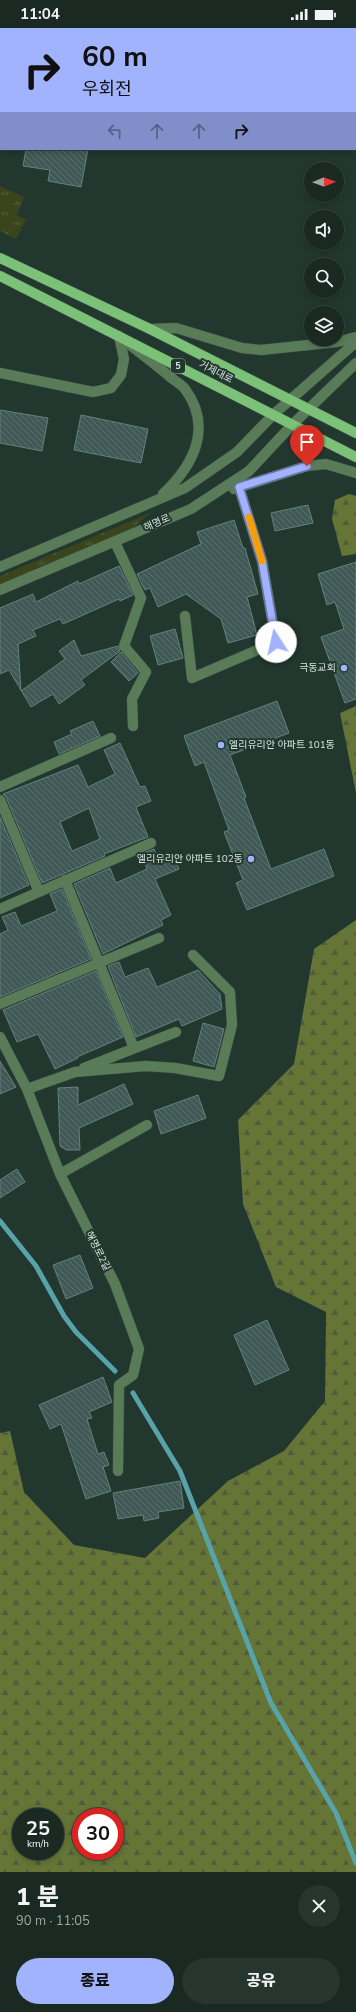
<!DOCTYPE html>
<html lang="ko">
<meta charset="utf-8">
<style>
:root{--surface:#1a2922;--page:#27352f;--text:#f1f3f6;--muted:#9fa6a5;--line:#384540;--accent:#a1b3fd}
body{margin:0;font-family:"Nunito Sans","Noto Sans KR",sans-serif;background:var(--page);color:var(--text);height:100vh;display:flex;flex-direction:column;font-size:15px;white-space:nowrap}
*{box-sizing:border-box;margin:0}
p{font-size:13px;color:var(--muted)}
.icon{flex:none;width:22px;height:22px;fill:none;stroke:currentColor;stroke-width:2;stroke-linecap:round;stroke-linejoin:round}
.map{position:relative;height:1844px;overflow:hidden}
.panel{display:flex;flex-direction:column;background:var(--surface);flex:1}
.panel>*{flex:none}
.hud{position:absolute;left:0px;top:0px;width:356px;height:122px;box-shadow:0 2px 6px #0003,0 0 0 1px var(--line);background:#a1b3fd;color:#111;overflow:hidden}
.needle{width:26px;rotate:89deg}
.fabs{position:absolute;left:304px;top:134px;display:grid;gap:8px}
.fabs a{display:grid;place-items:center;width:40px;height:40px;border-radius:50%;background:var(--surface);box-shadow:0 2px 6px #0003,0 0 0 1px var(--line);font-size:20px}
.speed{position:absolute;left:12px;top:1780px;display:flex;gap:8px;font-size:20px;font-weight:700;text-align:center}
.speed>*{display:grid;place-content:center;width:52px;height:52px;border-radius:50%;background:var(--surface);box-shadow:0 2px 6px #0003,0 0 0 1px var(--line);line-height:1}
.speed small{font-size:10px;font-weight:400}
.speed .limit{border:6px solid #d22;background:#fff;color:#111}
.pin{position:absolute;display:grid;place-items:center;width:34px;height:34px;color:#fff;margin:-41px -17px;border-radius:50% 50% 50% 0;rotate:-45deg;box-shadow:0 0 4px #0007}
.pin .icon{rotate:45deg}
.me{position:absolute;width:44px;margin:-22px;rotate:350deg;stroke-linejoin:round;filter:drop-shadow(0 0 3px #0008)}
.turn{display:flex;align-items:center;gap:14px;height:84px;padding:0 16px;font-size:18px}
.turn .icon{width:52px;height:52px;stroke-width:2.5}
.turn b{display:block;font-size:28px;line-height:34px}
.lanes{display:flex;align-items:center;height:38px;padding:0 16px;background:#0003;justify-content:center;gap:20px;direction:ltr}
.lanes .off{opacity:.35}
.round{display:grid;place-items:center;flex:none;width:42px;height:42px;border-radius:21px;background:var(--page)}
.headline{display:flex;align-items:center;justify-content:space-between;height:68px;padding:0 16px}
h1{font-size:24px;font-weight:800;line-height:30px}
.action{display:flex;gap:8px;margin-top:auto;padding:8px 16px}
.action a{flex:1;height:46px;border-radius:24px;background:var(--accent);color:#111;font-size:16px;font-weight:800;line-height:46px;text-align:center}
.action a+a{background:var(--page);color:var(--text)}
.status{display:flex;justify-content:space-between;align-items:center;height:28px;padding:0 20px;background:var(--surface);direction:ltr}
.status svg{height:11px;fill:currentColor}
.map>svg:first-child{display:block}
</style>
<div class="status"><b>11:04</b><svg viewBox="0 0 49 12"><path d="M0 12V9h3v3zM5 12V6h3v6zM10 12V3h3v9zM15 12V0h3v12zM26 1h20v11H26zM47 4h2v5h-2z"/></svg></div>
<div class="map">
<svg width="356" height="1844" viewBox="0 0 356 1844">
<defs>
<pattern id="grass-tufts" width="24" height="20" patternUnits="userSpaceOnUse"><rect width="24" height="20" fill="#3a451c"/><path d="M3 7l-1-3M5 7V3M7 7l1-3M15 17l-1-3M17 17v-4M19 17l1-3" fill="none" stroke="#56603d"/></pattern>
<pattern id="forest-firs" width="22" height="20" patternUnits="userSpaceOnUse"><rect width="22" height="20" fill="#647536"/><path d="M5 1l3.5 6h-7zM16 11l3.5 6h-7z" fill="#525c3c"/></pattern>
<pattern id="building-back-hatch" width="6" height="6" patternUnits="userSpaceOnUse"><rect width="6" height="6" fill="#3f5956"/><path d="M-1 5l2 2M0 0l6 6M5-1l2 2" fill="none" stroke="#5a716e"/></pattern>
</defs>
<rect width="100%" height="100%" fill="#22372e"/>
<path fill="url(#grass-tufts)" d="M0,158L24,169L17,187L26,192L16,211L0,203Z
M150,485L131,502L0,557V548Z"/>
<path fill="url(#forest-firs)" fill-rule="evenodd" d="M349,466L356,468V526L342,528L332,491L335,472Z
M356,678V765L340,685Z
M356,892V1844H0V1405L10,1403L24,1464L74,1517L145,1530L228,1453L284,1423L325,1373L326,1284L276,1259L243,1176L238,1092L294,1036L314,921ZM21,1789H55V1823H21ZM81,1789H115V1823H81Z"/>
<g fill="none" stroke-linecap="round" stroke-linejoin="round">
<path stroke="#58a2aa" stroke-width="5" d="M0,1193L36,1238L64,1288L76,1304L115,1343
M133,1365L180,1443L271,1675L336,1785L356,1835"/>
</g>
<path fill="url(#building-back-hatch)" stroke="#65807d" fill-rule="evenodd" d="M26,121H88L81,159L48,153L50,142L23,138Z
M0,382L48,390L42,423L0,415Z
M81,387L148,401L141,435L74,422Z
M308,477L313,495L275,503L271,485Z
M234,492L243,520H245L258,566L247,569L257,607L228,615L221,591L186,566L158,579L150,560L145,562L137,546L201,516L197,504Z
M356,534V671L345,675L321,609L344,601L335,574L327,577L318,546Z
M119,538L133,567L120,573L119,571L63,596L60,591L33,602L36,608L18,616L21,663L65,631L59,623L74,612L81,628L118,618L120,623L81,652L85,657L59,676L53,666L31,679L9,642L0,646V580L33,566L36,574L78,553L79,556Z
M175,601L183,630L158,637L150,608Z
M121,624L138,645L129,653L111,634Z
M277,673L289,705L230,727L246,769L244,770L271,841L324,821L334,848L247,882L236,855L243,852L224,804L229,802L204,734L195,738L184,708Z
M93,693L100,708L59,726L54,714L72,706L70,703Z
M120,715L140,759L145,758L151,773L136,779L148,809L104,826L105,828L42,855L6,769L3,766L78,737L88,759L115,746L104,722ZM89,780L100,811L72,823L60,794Z
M0,789L29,857L0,870Z
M154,821L160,835L174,829L179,841L155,851L171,887L161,892L163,897L103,926L74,856L110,840L116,855L147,841L141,826Z
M62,861L91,931L0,969V906L8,902L2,889L15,884L21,898L57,883L50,866Z
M119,934L125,949L148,940L157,959L198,942L220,966L222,981L182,998L179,991L136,1009L108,938Z
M96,943L123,1009L77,1029L78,1030L55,1041L38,1006L17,1014L3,982Z
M203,995L224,1001L214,1039L193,1033Z
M0,1033L16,1059L0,1066Z
M124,1056L133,1076L79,1100L80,1122H66L60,1118L58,1060L78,1059V1077Z
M198,1067L206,1090L161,1106L154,1083Z
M17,1141L25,1154L0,1170V1152Z
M80,1227L93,1260L66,1271L53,1237Z
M267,1292L289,1342L255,1357L234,1307Z
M103,1349L112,1374L89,1384L92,1390L87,1391L98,1426L104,1424L109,1437L103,1439L111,1463L86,1471L61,1396L50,1401L39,1377Z
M180,1453L184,1480L158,1484L159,1490L144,1493L143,1487L118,1491L113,1465Z"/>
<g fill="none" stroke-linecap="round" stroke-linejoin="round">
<g stroke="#3f534a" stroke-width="11">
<path id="minor" d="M25,1V0
M150,301L176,300L242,320L261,322L337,314L356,309
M130,317C143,327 156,337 168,347C173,352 181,356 185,361C213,399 194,437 163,466
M0,345L93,364L111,360L121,347L124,331L119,308
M234,461L307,438L326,436L356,445
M115,514L141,570L124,618L146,644L132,671L133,698
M0,539L185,460L237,424L274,386L356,314
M0,562L191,481L249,443L293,396L356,335
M185,588L192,650L276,614L262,533L239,459
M0,759L111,710
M0,772L39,864
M65,852L134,1020
M0,881L151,815
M0,976L159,910
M0,1009L27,1061L60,1146L115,1256L139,1321L133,1347L119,1357L118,1443
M84,1040L176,1004
M27,1061L75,1044L146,1038L175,1040L219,1048L232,997L230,964L193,927
M60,1146L147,1097"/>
</g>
<g stroke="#3f534a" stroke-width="11">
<path id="major" d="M0,230L150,301L356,405
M0,248L356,429"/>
</g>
<use href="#minor" stroke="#597b57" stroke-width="10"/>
<use href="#major" stroke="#7bc278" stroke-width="10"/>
</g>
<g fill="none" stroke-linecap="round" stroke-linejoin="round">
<g stroke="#6974a4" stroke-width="10">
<path id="route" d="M276,614L262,533L239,459L307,438"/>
</g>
<use href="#route" stroke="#a1b3fd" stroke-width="7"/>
<path stroke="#f59e0b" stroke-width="7" d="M249,489L262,533"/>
</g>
<g fill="#a1b3fd" stroke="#22372e" stroke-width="1.5">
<circle cx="344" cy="640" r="4"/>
<circle cx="221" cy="717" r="4"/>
<circle cx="251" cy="831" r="4"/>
</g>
<g text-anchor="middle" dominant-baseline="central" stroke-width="4" stroke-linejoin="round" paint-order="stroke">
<rect fill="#22372e" stroke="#a1b0a9" stroke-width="1" x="171" y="331" width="14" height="14" rx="3"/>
<g font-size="9" font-weight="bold" fill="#d7e4de">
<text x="178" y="338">5</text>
</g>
<g font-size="10" fill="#d7e4de" stroke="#22372e">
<text transform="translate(216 344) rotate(27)">거제대로</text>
<text transform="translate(157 495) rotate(-24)">해명로</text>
<text transform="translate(98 1223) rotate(63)">해명로2길</text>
</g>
<g font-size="10" fill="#d7e4de" stroke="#22372e" text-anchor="end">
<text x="336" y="640">극동교회</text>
<text x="229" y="717" text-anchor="start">엘리유리안 아파트 101동</text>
<text x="243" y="831">엘리유리안 아파트 102동</text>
</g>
</g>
</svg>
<div class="fabs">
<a><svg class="needle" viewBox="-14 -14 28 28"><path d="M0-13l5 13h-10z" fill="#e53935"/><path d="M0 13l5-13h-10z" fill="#9fa6a5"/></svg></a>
<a><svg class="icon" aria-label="sound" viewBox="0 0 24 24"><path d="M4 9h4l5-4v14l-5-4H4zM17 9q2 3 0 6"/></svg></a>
<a><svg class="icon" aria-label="search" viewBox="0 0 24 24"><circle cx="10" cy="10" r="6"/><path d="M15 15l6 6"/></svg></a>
<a><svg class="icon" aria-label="layers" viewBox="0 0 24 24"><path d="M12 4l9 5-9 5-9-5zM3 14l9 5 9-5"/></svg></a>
</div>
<div class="speed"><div>25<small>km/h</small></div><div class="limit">30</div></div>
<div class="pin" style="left:307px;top:438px;background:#d93025"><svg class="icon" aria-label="arrive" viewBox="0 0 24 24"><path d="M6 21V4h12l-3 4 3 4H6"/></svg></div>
<svg class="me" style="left:276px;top:614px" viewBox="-20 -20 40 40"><circle r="19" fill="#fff"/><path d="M0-13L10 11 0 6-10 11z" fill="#a1b3fd"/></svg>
<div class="hud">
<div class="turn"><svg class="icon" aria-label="right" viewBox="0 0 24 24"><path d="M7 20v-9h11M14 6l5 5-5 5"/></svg><div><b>60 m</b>우회전</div></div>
<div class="lanes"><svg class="icon off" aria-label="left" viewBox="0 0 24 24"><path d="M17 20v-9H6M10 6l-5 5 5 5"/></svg><svg class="icon off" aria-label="ahead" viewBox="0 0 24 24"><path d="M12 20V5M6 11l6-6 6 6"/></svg><svg class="icon off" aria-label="ahead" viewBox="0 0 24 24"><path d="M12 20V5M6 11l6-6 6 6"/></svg><svg class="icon" aria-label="right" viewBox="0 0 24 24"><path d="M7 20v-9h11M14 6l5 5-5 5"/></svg></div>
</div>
</div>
<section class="panel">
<div class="headline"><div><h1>1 분</h1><p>90 m · 11:05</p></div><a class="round"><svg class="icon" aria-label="close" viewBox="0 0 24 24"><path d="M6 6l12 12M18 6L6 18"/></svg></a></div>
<div class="action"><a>종료</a><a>공유</a></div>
</section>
